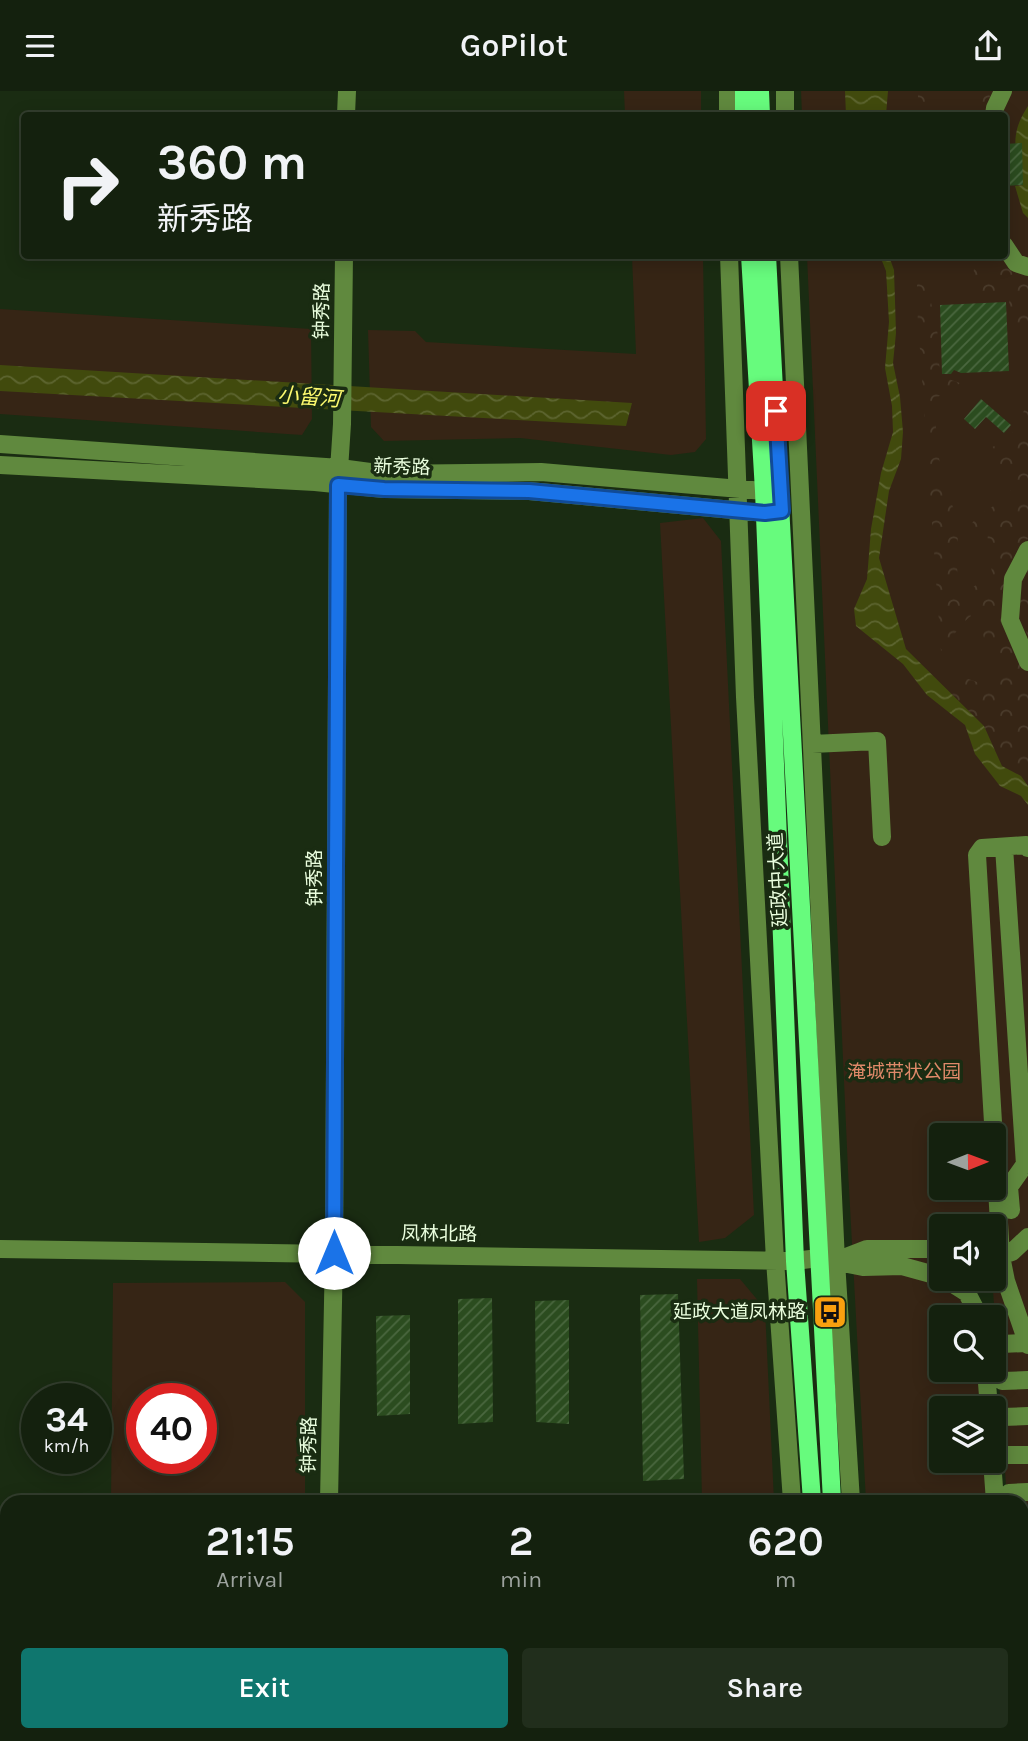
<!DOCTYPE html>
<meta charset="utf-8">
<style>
:root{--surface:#14210e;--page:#212e1c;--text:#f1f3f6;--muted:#9da39e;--line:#333e2e;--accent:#0f766e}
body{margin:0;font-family:Karla,"Noto Sans SC",sans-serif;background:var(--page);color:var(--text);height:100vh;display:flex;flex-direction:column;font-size:26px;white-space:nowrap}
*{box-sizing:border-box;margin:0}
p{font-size:23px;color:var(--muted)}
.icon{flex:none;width:38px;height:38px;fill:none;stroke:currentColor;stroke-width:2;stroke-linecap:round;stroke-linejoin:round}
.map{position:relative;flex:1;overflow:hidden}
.side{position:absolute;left:0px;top:1404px;width:1029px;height:247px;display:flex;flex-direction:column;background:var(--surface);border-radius:21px 21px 0 0;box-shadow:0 4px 18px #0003,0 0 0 2px var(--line)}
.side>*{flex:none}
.banner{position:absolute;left:21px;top:21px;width:987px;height:147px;border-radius:7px;box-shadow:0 4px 18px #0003,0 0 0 2px var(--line);background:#14210e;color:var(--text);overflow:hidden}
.needle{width:46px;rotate:89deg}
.tools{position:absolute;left:929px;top:1032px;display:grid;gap:14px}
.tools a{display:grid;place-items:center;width:77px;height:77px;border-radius:7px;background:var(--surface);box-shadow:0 4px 18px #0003,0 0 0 2px var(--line);font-size:35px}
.speed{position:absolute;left:21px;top:1292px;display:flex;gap:14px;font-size:35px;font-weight:700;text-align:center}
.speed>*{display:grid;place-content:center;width:91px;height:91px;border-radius:50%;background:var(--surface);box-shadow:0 4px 18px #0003,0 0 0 2px var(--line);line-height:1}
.speed small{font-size:18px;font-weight:400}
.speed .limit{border:10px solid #d22;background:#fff;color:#111}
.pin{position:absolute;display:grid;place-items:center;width:60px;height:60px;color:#fff;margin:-30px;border-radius:14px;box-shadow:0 4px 10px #0006}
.me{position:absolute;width:77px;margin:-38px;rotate:0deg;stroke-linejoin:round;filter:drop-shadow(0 0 5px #0008)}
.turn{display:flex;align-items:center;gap:24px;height:147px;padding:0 21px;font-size:32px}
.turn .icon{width:91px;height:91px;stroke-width:2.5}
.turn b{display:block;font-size:49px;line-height:60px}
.eta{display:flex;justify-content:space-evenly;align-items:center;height:119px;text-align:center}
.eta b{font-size:42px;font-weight:600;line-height:49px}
.action{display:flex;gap:14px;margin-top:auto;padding:14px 21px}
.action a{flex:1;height:80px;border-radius:7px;background:var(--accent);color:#fff;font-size:28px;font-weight:600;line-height:80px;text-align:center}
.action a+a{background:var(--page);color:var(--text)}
header{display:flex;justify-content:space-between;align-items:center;height:91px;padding:0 21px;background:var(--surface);font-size:32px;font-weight:600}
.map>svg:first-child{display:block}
</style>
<header><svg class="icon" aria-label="menu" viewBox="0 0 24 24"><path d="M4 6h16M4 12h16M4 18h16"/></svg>GoPilot<svg class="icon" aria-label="share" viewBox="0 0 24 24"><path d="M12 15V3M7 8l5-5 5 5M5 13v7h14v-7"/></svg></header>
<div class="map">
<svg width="1028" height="1650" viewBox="0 0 1028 1650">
<defs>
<pattern id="forest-crowns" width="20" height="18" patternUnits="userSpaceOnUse" patternTransform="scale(1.75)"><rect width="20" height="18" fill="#362515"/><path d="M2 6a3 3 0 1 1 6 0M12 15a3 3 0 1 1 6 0" fill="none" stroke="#4a3b2b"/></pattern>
<pattern id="water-waves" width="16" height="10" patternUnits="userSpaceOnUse" patternTransform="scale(1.75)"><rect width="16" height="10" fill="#414a0d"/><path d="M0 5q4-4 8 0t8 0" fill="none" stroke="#5d6530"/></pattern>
<pattern id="building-hatch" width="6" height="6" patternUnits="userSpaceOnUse" patternTransform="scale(1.75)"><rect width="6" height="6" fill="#2b4c1f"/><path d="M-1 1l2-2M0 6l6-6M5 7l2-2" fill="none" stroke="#4a673f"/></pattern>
</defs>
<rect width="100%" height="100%" fill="#1a2c12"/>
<path fill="#362515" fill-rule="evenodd" d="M624,0H701V24H625Z
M801,0H1028V1650H1025L1022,1604V1410H1007L993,1199L987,1189L994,1188V1136H942V1188H975L977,1227H942V1279H981L983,1318H942V1370H986L988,1410H866L848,1079L807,165L1004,164V24H802ZM942,1045H994V1097H942Z
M632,165H703L706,348L695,361L671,364L520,347L384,350L371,336L368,239L415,240L426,251L636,263Z
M0,218L311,238L312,328L302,344L0,323Z
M703,427L721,450L754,1124L725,1147L699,1151L660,432Z
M697,1188H740L765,1218L774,1410H702Z
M285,1191L305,1211V1410H111L113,1192ZM142,1307H201V1367H142Z
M711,1643H788L789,1650H711Z
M884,1643H1003V1650H884Z"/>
<path fill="url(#forest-crowns)" d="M918,0H936L926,23L929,24H918Z
M967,0H991L986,24H964L969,12Z
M917,165H926L928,200L937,235L940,285L960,292L946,303L933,307L942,395L958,425L957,498L971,525C956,536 953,549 941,560L917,216Z
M984,165H1003L1017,180L1008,187L1015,193H1028V242L1010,228L1009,208H976C975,193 968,171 984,165Z
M1028,312V391L1011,400L989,364L992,356L1008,350Z
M1028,400V447L1010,480L1008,544L1024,579L1028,581V695L1021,685L1002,675L984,635L948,600L957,584L977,591L998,590L1002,566L985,555L980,522L969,498L980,492L993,491L987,441L976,439L971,433C986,416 1007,407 1028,400Z
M1028,470V546C1018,515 1017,501 1028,470Z"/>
<path fill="url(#water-waves)" d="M845,0H888L886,24H846Z
M1028,15V127L1023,122L1015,95L1023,94C1016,60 1008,46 1028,15Z
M880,165H889L894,179L896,242L893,272L900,306L903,341L901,368L889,400L879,467L906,558L984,635L1002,675L1021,685L1028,695V714L1021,705L1000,695L975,663L965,634L927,604L903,573L856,535L854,518L867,488L871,438L881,382L893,341L892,315L885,277L889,231L886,180Z
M0,274L632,312L626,335L0,300Z"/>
<path fill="url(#building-hatch)" d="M1022,52L1023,94L1004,95V53Z
M1006,211L1009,280L961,282L954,279L951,283H942L940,214Z
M981,308L1011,334L1004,342L986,326L975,338L964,328Z
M678,1203L684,1388L643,1390L640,1204Z
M492,1207L493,1331L458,1333V1208Z
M569,1209V1333L536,1331L535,1210Z
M410,1224V1323L377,1325L376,1225Z"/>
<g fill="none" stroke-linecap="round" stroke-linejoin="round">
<path stroke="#60893e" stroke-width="18" d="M728,0V24
M346,24L347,0
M785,24V0
M994,24L995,17L1003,0
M1004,154L1016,172L1028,176
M729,164L745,606L775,1169L792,1410
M789,164L836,1170L851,1410
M0,353L340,377L385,383L541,381L764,400L776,399
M0,374L315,391L384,398L529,400L765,422L779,420
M1028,459L1013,488L1010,529L1028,571
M812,653L877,650L882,746
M1004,756L1025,1074
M1028,757L1026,754L982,757L977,764L1001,1165L1006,1190L1028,1254
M1011,1119L1009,1096L1028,1069
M0,1158L795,1170L818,1167L863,1176L902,1175L942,1186
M994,1167L1012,1161L1028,1146
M836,1170L867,1158H942
M945,1188L967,1202L980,1227
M1001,1253L1027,1252
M986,1279L989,1318
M1002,1290L1028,1289
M1002,1326L1028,1325
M1004,1364H1028
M992,1370L995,1410
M1009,1402L1028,1401
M329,1410L334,1162L338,394L342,333L344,164
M1022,1428L1028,1427
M1022,1467H1028
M0,1484H7
M1022,1505H1028
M1022,1543H1028
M1022,1582H1028
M1022,1618H1028
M811,1643L812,1650
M867,1643L868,1650
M1011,1643V1650
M325,1650V1643"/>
<path stroke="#67fb7d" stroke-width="18" d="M744,0V24
M760,0L761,24
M750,164L764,400L795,1170L812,1410
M767,164L832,1410
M831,1643L832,1650
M847,1643L848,1650"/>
</g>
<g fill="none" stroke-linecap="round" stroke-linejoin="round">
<g stroke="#114b97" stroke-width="18">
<path id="route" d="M334,1162L338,394L384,398L529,400L765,422L782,420L776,320"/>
</g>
<use href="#route" stroke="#1a73e8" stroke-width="12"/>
</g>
<defs>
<g id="bus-square" transform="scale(1.75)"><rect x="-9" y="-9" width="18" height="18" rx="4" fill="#f9a00f" stroke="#1a2c12"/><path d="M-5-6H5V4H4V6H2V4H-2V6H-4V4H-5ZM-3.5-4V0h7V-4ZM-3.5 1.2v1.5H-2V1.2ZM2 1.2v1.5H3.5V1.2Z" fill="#111"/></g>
</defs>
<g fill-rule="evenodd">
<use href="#bus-square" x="830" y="1221"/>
</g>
<g text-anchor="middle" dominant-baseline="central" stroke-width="7" stroke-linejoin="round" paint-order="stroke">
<g font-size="19" fill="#eafede" stroke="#1a2c12">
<text transform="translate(322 220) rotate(-89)">钟秀路</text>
<text transform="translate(402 376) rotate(2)">新秀路</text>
<text transform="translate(315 787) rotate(-90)">钟秀路</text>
<text transform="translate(778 789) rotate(-93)">延政中大道</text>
<text transform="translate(439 1143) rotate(1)">凤林北路</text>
<text transform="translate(309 1354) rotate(-89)">钟秀路</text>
</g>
<g font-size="19" fill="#df8969" stroke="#1a2c12">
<text x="904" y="981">淹城带状公园</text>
</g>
<g font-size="19" fill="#eafede" stroke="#1a2c12" text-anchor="end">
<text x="806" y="1221">延政大道凤林路</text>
</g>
<g font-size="21" font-style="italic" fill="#fcf96e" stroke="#1a2c12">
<text transform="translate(309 306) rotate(4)">小留河</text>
</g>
</g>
</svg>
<div class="tools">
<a><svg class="needle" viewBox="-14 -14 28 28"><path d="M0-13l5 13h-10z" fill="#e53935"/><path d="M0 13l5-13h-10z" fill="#9da39e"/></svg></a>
<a><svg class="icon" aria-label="sound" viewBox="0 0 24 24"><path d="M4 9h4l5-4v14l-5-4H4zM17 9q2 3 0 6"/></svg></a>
<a><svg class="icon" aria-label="search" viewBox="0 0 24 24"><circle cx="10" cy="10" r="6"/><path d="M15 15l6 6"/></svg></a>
<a><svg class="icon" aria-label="layers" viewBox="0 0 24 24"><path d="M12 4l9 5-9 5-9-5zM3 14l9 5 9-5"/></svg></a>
</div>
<div class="speed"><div>34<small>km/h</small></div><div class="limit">40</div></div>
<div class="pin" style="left:776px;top:320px;background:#d93025"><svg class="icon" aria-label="arrive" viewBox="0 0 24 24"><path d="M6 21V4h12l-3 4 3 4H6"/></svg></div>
<svg class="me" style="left:334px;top:1162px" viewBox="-20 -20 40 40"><circle r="19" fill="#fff"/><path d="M0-13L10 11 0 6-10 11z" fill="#1a73e8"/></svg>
<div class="banner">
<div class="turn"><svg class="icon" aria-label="right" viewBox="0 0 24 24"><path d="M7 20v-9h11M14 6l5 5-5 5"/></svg><div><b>360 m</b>新秀路</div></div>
</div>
<section class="side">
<div class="eta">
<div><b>21:15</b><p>Arrival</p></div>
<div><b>2</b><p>min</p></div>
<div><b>620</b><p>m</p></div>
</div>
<div class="action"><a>Exit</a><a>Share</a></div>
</section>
</div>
